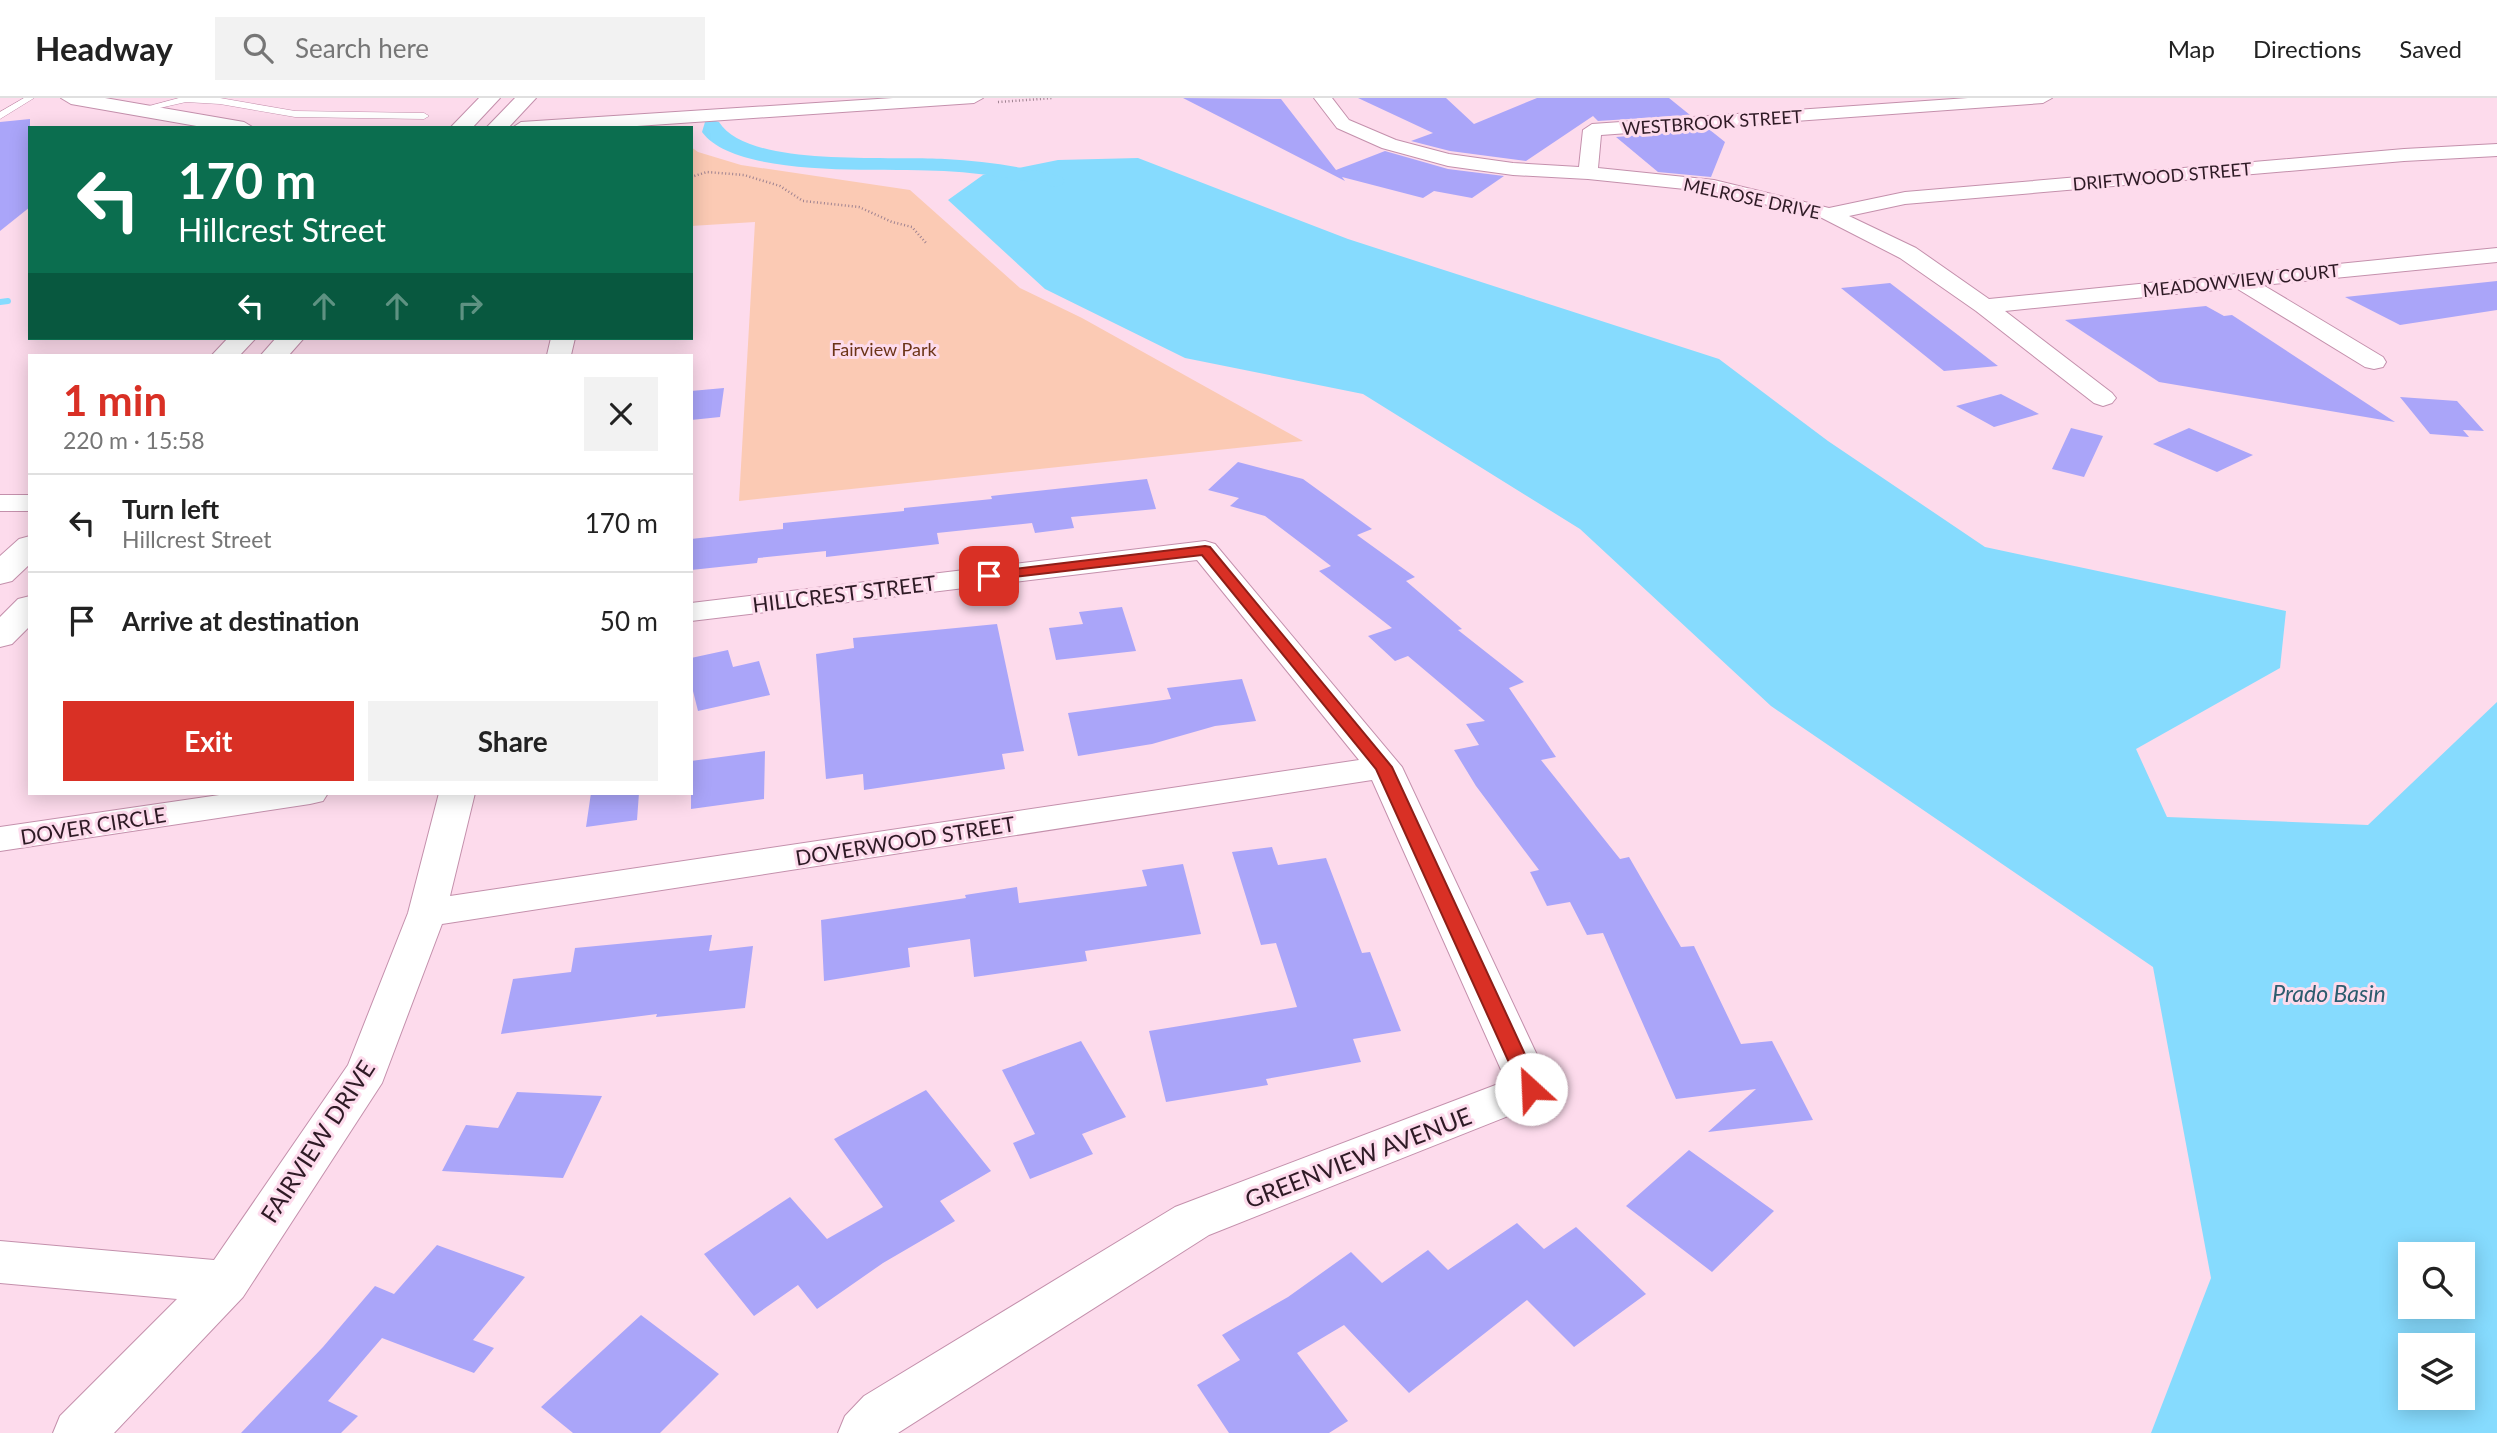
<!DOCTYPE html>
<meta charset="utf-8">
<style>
:root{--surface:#fff;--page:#f2f2f2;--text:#222;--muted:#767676;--line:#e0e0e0;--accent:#d93025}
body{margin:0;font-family:Lato,sans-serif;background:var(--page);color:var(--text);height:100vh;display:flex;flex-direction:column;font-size:26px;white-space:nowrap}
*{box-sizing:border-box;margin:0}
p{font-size:23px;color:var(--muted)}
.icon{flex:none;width:38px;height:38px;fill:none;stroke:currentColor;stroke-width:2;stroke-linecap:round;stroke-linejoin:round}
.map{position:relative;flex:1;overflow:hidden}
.side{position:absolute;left:28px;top:256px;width:665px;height:441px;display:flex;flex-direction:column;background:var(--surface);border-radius:0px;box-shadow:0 4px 18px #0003}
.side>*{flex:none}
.hud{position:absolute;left:28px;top:28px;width:665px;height:214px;border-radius:0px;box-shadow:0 4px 18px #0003;background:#0b6e4f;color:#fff;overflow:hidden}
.tools{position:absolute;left:2398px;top:1144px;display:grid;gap:14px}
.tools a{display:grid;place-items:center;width:77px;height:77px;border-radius:0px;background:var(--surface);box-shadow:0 4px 18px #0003;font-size:35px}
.pin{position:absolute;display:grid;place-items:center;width:60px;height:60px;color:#fff;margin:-30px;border-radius:14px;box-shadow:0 4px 10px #0006}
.me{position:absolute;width:77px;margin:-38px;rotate:335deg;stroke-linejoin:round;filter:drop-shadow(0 0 5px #0008)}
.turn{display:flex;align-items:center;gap:24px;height:147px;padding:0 35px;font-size:32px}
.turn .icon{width:91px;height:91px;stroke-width:2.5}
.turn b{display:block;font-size:49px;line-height:60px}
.lanes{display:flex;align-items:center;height:66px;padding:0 35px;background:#0003;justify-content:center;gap:35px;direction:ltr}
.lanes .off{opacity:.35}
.round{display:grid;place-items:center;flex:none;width:74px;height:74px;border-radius:0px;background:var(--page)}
.summary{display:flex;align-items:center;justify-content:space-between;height:119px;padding:0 35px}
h1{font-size:42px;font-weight:700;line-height:52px;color:var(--accent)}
.cta{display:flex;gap:14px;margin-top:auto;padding:14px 35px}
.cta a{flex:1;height:80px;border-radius:0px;background:var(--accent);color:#fff;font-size:28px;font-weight:700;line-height:80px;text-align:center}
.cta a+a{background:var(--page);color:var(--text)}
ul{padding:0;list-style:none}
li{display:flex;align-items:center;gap:21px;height:98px;padding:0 35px;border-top:2px solid var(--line)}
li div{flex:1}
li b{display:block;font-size:26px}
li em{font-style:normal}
header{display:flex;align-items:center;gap:42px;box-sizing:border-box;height:98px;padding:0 35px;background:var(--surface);border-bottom:2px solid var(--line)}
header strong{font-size:33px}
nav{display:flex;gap:38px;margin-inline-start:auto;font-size:24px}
.search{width:490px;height:63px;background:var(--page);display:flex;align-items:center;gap:18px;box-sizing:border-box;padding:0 24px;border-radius:0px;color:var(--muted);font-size:26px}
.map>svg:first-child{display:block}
</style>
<header>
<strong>Headway</strong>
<div class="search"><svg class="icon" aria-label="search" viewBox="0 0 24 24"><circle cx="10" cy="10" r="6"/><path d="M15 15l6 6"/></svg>Search here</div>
<nav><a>Map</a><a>Directions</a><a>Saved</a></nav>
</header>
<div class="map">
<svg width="2497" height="1335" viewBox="0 0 2497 1335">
<rect width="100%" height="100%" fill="#fddbec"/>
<path fill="#fbcab4" d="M691,49L698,54L741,67L910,92L1020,190L1082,220L1303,343L739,403L755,124L691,128Z"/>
<path fill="#86dbfe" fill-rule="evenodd" d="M1138,60L1348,141L1719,261L1828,343L1985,449L2286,513L2280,570L2136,651L2167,719L2368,727L2497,604V1335H2151L2211,1180L2153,869L1771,608L1580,431L1363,296L1185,260L1045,191L948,102L983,77L1058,62ZM2410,1157H2462V1209H2410ZM2410,1248H2462V1300H2410Z"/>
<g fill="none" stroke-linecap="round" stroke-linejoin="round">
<path stroke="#86dbfe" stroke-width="6" d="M0,204L8,203"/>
<path fill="#86dbfe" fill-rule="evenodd" d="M712,22L719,24C748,71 892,57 945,61C985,63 1024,69 1062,79L1065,83L1062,87L1055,89C1018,81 982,75 944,73C889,69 737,82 702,34L705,24Z"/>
</g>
<path fill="#aaa5f9" d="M1183,0L1281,1L1336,72L1385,53L1448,71L1504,78L1472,100L1434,93L1423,100L1342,79L1345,83Z
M1358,0H1446L1474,26L1537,0H1669L1690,17L1598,23L1593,18L1526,63L1450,53L1411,43L1433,35Z
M30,21V109L0,133V24Z
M1710,32L1725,44L1711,79L1658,74L1616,39Z
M2497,183V212L2400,227L2345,199Z
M1890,185L1958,237L1998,268L1944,273L1841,190Z
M2206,208L2224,218L2232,217L2395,324L2159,284L2065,222Z
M724,290L720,319L691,322V293Z
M2001,296L2039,316L1994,329L1956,308Z
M2400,299L2457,303L2484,333L2463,332L2469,339L2430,336Z
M2071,330L2103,338L2084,379L2052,371Z
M2189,330L2253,357L2217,374L2153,346Z
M1238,364L1303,381L1372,431L1357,437L1415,479L1406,483L1462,531L1458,532L1524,584L1509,590L1556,659L1541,662L1620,761L1629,759L1681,849L1694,848L1741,946L1772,943L1813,1022L1708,1034L1756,991L1676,1001L1603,835L1587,837L1570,804L1547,808L1530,774L1539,772L1476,688L1454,652L1479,647L1466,626L1485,623L1408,558L1395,563L1368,538L1392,530L1319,473L1331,468L1265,418L1230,408L1239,400L1208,392Z
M1147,381L1156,411L1071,419L1074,430L1035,435L1032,425L937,435L939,446L826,459V453L758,460L757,465L691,472V441L783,431V425L904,413V410L992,401L991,398Z
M1122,509L1136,553L1056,562L1049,530L1083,526L1079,514Z
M997,526L1024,653L1002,656L1005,671L864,692L863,676L826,681L816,556L854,550L853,540Z
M728,552L733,569L759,563L770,597L698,613L691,585V560Z
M1242,581L1256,623L1215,628L1152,646L1078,658L1068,615L1171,601L1167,590Z
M765,653L764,701L691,711V663Z
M591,695H639L637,722L586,729Z
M1272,749L1278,767L1326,760L1362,855L1370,854L1401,933L1353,941L1361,964L1266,981L1268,987L1166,1004L1149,933L1297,909L1276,845L1261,847L1232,754Z
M1183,766L1201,836L1085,853L1087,863L974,879L970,841L908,850L910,869L824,883L821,822L966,800L965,797L1017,789L1019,805L1147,788L1142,772Z
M712,837L709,853L753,848L745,910L656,919L657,916L501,936L513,881L571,874L575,850Z
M1081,943L1126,1019L1082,1036L1093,1056L1030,1081L1013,1045L1035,1036L1002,972Z
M926,992L991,1073L940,1103L955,1123L883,1165L817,1211L798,1187L754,1218L704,1156L790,1099L827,1141L883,1109L834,1041Z
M517,994L602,998L563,1080L442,1073L466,1027L498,1030Z
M1689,1052L1774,1113L1712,1174L1626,1108Z
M1517,1125L1544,1151L1576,1129L1646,1196L1574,1249L1527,1202L1409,1295L1344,1227L1297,1255L1348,1323L1329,1335H1229L1197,1287L1240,1262L1222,1237L1288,1199L1351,1154L1382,1185L1428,1152L1448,1172Z
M437,1147L525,1179L473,1242L494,1250L474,1275L382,1240L328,1303L358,1318L341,1335H241L323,1249L375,1188L394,1196Z
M641,1217L719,1276L660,1335H573L541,1309Z"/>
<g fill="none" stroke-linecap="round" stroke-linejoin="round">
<g stroke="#c490ac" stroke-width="1">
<path id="lane" d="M24,0H34L0,21V14Z
M179,0H220L295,13L424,15L429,18L424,21L295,19L220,6L186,4L142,14L138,11Z"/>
</g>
<g stroke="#c490ac" stroke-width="2">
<path id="street" d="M893,0H983L974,5L608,30H512L521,24Z
M1314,0H1332L1349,22L1396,42L1449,56L1513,65L1579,69L1583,32L1592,26L1968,0H2052L2043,5L1601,37L1598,70L1714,82L1829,110L1905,94L2404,51L2497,46V58L2404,63L1905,106L1849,118L1916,150L1989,201L2497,150V164L2263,187L2383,259L2386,264L2383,269L2374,271L2365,269L2236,190L2005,213L2112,295L2116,300L2112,305L2103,308L2094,305L1976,213L1900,160L1822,120L1714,94L1588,81L1513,77L1448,68L1382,50L1337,30Z
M551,240H575L571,257H547Z
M0,397H30V413H0Z
M1205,443L1215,446L1402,669L1553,991L1546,1003L1209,1137L898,1335H838L845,1318L864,1298L1175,1109L1506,983L1372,682L442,826L382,985L243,1199L114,1335H53L60,1318L177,1201L0,1185V1143L214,1162L348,967L408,815L439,695H475L450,798L1359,662L1197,462L691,523V505Z
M233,695H328L323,703L310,706L0,753V729Z"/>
</g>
<g stroke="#c490ac" stroke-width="2">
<path id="secondary" d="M61,0H105L244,24L254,30H208L71,6Z"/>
</g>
<g stroke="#c490ac" stroke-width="2">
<path id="primary" d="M479,0H500L472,30H450Z
M515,0H536L508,30H486Z
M228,240H256L240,257H212Z
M276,240H304L289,257H261Z
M30,438V466L12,483L0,486V458L19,441Z
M30,498V528L12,546L0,549V519L18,501Z"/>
</g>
<path stroke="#9e8290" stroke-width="2.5" stroke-dasharray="1 2.5" stroke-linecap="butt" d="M998,4L1053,0
M691,79L707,74L744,77L780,88L803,103L859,109L892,124L912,129L926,145"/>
<use href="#lane" fill="#fff" fill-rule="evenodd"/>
<use href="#street" fill="#fff" fill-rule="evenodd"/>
<use href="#secondary" fill="#fff" fill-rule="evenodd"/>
<use href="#primary" fill="#fff" fill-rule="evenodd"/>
</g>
<path fill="#d93025" stroke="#8d1f18" stroke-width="2" d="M1205,448L1210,449L1392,669L1541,991L1538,997L1531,999L1524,997L1521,991L1376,671L1202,457L989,482L982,478L989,474Z"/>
<g text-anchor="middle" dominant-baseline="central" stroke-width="6" stroke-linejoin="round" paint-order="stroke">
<g font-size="18" fill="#2e1a25" stroke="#fddbec">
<text transform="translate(1712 24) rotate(-4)">WESTBROOK STREET</text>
<text transform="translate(2162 78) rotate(-5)">DRIFTWOOD STREET</text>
<text transform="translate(1752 100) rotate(12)">MELROSE DRIVE</text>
<text transform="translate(2241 182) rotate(-6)">MEADOWVIEW COURT</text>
</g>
<g font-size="18" fill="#6c3417" stroke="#fddbec">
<text x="884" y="251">Fairview Park</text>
</g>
<g font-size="21" fill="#2e1a25" stroke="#fddbec">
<text transform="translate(844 495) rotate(-7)">HILLCREST STREET</text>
<text transform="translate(93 727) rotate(-9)">DOVER CIRCLE</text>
<text transform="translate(905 742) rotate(-9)">DOVERWOOD STREET</text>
</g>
<g font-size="23" font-style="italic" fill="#2c5c6e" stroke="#fddbec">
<text x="2329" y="895">Prado Basin</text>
</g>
<g font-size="24" fill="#2e1a25" stroke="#fddbec">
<text transform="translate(317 1043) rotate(-57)">FAIRVIEW DRIVE</text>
<text transform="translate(1358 1059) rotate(-21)">GREENVIEW AVENUE</text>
</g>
</g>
</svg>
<div class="tools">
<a><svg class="icon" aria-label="search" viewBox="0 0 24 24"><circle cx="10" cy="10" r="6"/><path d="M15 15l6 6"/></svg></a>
<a><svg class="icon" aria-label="layers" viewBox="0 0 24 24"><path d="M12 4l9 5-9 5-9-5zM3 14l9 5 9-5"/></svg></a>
</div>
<div class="pin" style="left:989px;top:478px;background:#d93025"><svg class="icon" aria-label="arrive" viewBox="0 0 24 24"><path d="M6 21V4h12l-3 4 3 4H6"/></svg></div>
<svg class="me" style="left:1531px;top:991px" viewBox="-20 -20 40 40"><circle r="19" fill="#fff"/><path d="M0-13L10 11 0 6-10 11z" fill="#d93025"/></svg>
<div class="hud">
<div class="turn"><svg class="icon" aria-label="left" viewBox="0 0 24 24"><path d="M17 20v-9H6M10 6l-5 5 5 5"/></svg><div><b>170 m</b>Hillcrest Street</div></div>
<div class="lanes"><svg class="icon" aria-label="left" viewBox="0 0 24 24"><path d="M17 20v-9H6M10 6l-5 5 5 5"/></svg><svg class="icon off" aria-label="ahead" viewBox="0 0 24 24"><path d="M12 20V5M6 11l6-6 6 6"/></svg><svg class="icon off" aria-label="ahead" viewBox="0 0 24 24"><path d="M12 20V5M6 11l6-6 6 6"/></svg><svg class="icon off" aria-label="right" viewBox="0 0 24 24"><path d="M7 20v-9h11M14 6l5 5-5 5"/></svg></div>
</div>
<section class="side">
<div class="summary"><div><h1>1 min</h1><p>220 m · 15:58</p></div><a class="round"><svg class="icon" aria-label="close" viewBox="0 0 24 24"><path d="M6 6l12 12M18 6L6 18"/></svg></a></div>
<ul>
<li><svg class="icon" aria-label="left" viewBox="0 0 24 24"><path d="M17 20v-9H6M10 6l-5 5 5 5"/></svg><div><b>Turn left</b><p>Hillcrest Street</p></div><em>170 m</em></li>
<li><svg class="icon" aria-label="arrive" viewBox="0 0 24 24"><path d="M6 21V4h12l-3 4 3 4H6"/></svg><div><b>Arrive at destination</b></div><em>50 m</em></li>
</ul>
<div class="cta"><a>Exit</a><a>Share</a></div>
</section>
</div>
